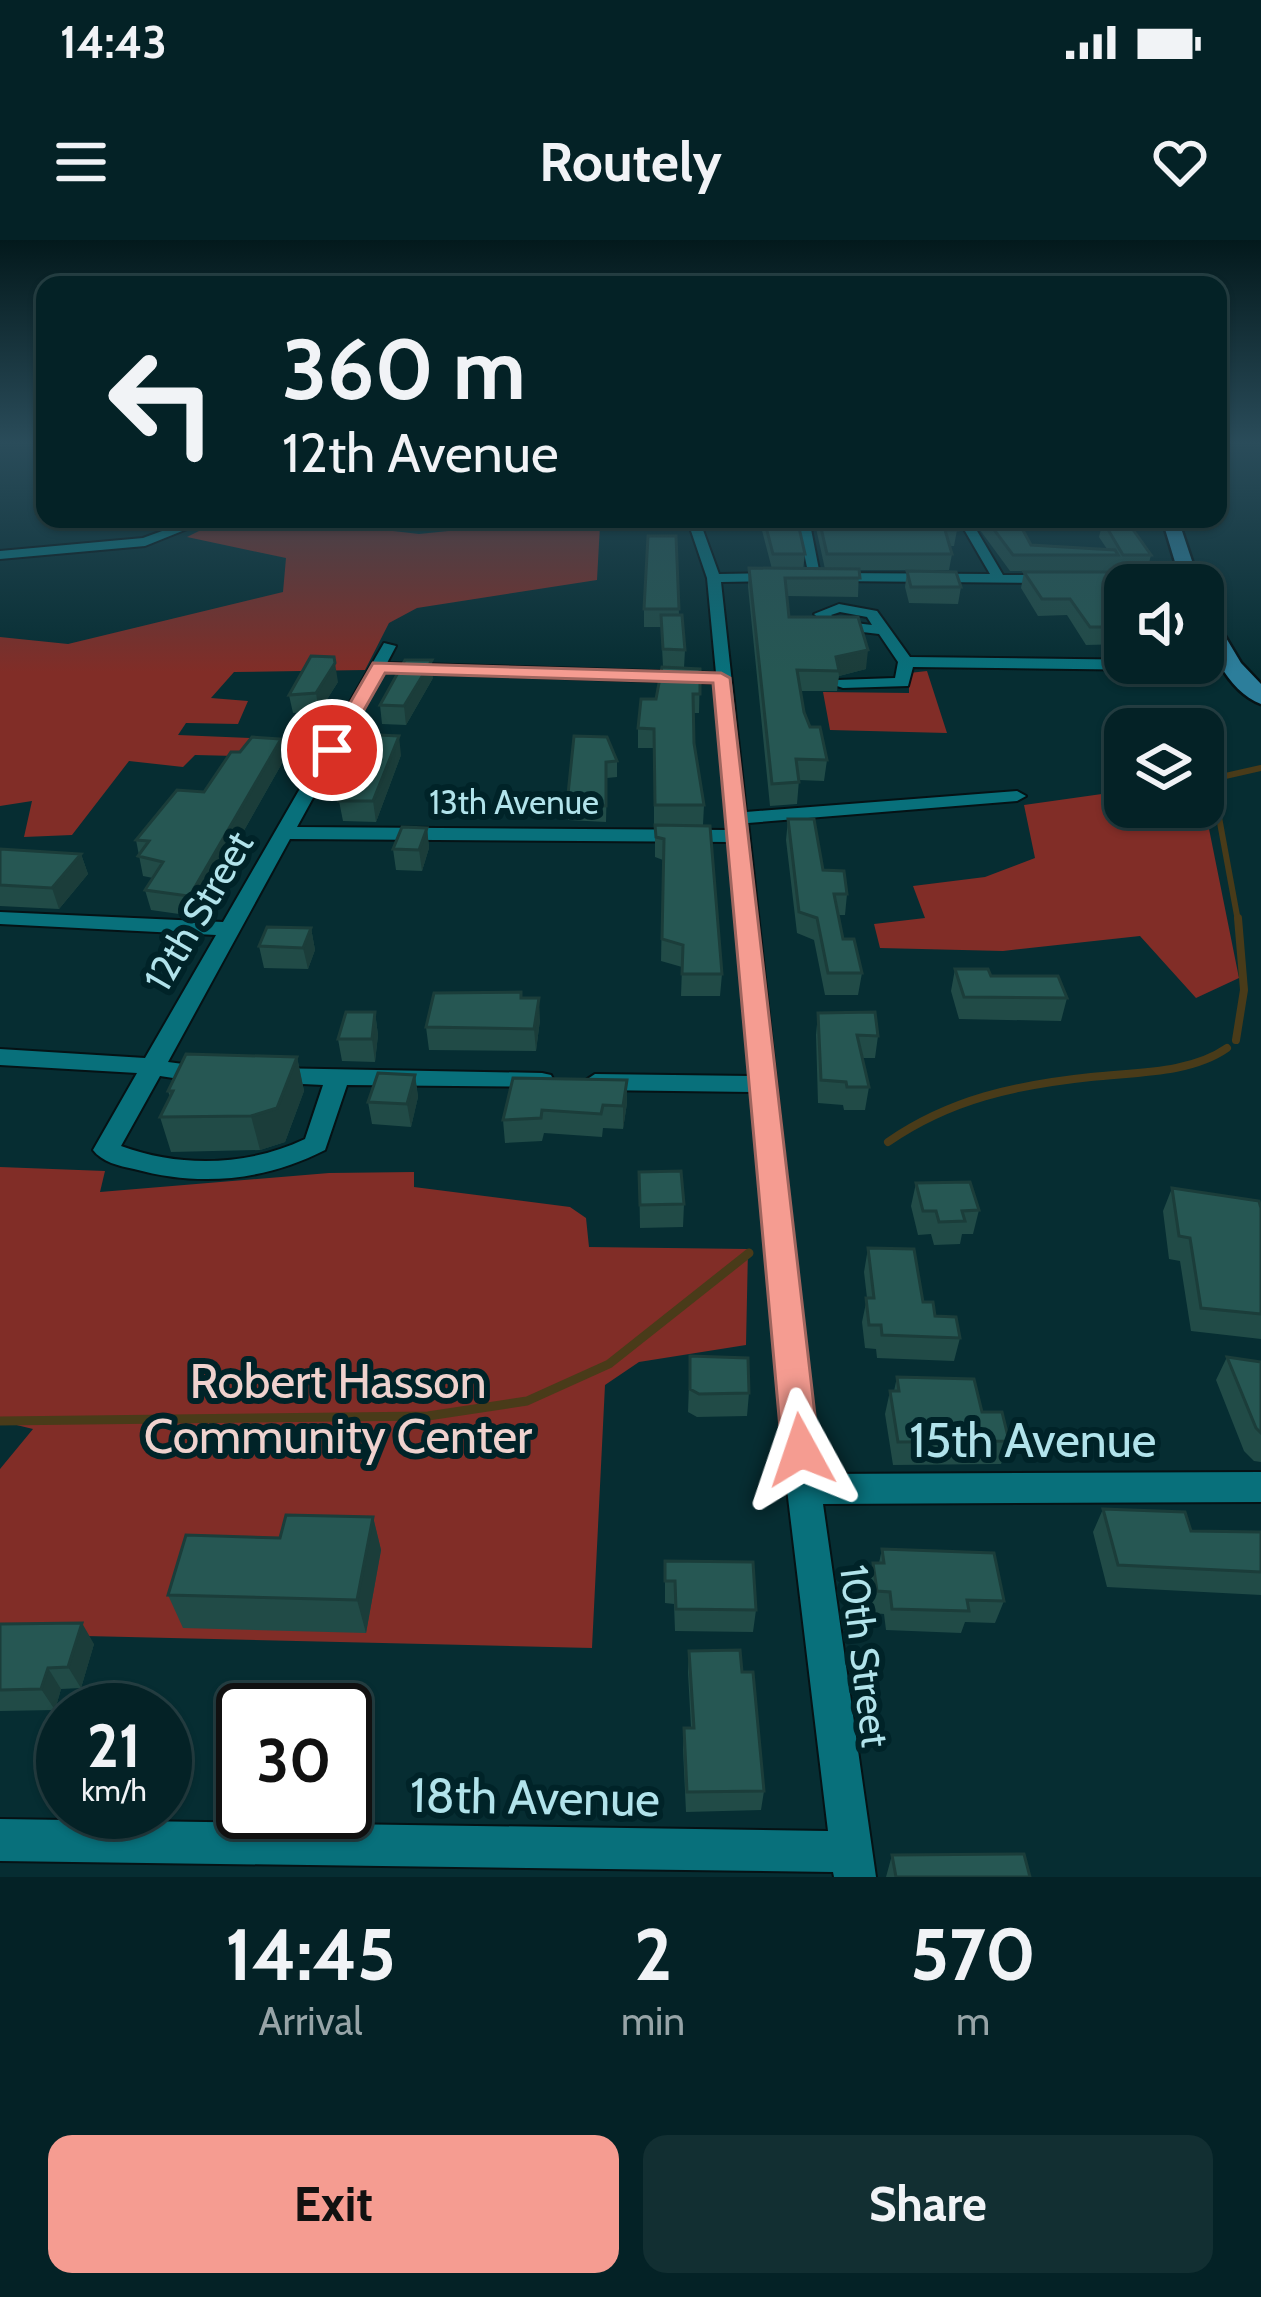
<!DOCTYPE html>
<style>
:root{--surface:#042226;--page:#122f32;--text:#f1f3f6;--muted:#97a4a7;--line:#253f43;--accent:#f59c91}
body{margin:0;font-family:Cabin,sans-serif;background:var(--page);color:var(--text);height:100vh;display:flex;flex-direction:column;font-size:45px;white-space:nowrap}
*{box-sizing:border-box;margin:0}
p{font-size:39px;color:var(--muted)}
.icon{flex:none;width:66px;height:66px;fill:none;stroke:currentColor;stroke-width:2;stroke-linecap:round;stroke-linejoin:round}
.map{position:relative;height:1637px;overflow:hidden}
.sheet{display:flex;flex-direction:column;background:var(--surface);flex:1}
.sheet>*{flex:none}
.top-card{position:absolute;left:36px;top:36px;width:1191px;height:252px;border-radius:24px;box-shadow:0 3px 9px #0004,0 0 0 3px var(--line);background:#042226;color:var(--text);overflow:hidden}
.controls{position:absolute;left:1104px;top:324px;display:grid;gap:24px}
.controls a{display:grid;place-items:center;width:120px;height:120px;border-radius:24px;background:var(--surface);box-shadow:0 3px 9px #0004,0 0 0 3px var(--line);font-size:60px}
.speed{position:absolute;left:36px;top:1443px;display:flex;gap:24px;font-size:60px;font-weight:700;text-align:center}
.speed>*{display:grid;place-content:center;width:156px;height:156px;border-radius:50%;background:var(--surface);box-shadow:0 3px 9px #0004,0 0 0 3px var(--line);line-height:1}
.speed small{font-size:30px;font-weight:400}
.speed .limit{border:6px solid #111;border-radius:18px;background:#fff;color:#111}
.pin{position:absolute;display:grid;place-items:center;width:102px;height:102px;color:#fff;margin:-51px;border:6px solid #fff;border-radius:50%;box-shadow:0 3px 12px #0007}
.me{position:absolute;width:132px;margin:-66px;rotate:355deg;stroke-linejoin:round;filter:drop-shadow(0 0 9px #0008)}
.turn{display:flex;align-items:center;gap:42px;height:252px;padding:0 48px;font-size:54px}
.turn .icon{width:156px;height:156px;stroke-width:2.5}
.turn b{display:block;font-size:84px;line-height:102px}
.eta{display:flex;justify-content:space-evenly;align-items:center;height:204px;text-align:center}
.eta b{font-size:72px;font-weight:700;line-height:84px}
.cta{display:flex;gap:24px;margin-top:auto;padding:24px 48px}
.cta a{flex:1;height:138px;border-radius:24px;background:var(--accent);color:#111;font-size:48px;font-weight:700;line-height:138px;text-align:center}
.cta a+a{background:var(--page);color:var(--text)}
.status{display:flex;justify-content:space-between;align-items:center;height:84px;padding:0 60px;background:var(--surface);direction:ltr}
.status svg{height:33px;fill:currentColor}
header{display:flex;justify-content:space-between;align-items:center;height:156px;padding:0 48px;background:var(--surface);font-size:54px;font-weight:700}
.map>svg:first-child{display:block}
</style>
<div class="status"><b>14:43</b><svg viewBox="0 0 49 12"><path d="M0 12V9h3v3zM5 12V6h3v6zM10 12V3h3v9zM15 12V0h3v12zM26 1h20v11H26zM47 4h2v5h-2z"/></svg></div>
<header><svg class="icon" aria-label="menu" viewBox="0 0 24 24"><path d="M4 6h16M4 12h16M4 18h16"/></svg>Routely<svg class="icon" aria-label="heart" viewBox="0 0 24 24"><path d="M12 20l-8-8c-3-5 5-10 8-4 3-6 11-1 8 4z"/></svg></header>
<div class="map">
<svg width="1261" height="1637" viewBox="0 0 1261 1637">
<rect width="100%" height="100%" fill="#062d32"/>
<path fill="#812d27" d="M223,279H289L419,294L566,279H674V285H600L597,340L417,368L389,383L365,430L234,432L211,458L248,461L238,484L186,483L178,495L322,501L314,518L195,515L183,527L129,521L72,595L24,597L32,561L0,566V397L68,404L283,352L286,318L187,297Z
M927,431L947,493L830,490L823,452L909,453V433Z
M1123,551L1125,567H1203V559L1239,738L1196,758L1140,696L1003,711L880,708L874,684L925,678L913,646L985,637L1035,618L1024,565Z
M0,927L105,931L100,952L329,933L414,932V947L570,967L586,978L589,1007L748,1009L746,1105L639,1122L605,1145L592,1408L0,1394V1229L33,1189L0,1181Z"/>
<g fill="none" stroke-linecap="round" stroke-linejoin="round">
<path stroke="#493b19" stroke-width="6" d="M1238,681L1212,539L1261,528"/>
<path stroke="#493b19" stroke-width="8" d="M1236,800L1244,750L1238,678
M888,902C950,859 1016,845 1091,837C1134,832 1190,834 1227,808"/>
<path stroke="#493b19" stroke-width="9" d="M0,1181L428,1176L527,1161L609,1124L749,1013"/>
<g stroke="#051215" stroke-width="4">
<path id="minor" d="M195,279H212L145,306L0,319V311L143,298Z
M687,279H699L719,334L779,333L786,337L779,341L721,342L746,572L1017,551L1026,556L1017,561L748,583L819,1234L1261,1232V1262L823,1264L876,1637H834L833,1632L0,1621V1579L828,1591L787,1249L752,852L595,850L583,842L595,834L751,836L730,602L290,599L168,822L206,827L218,835L206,843L160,836L121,906C181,928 248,926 305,899L323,845L262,842L259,836L262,830L271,828L542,833L551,835L554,841L551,847L347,845L325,910C264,941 200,947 134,929C119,926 102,922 93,910L137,833L0,825V809L145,818L216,695L0,684V672L223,682L384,403L396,406L387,423L716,433L707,338ZM382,432L716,443L729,590L297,587Z
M797,279H809L821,340L809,337Z
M958,279H970L1003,335H1055L1062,339L1055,343L832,341L825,337L832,333L990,334Z
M1102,336H1189L1196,340L1189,344L1097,343L1095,340Z
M839,364L877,371L910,417L1232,421L1240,426L1232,431L913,427L908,446L843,448L837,446V440L895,438L898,422L879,394L829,388L814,374ZM840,372L867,377L872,385L838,381L831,375Z"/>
</g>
<g stroke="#051215" stroke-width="5">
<path id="secondary" d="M1162,279H1178L1200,345H1182Z
M1203,369L1210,371L1241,423L1261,444V464C1228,452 1203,402 1203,369Z"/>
</g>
<use href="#minor" fill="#08707b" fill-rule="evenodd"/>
<use href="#secondary" fill="#2c7e9b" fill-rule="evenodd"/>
</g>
<path fill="#214b47" d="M756,279H797L805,314L803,329H825L814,279H951L957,290L954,306H949L952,314L949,330H859L858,357L787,356L789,377L866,429L839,436L837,451H801L804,472L827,520L824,541L799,540L797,564L770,566L748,347L749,328L772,329L759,279Z
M972,279H1017L1031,305L1107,309L1099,297L1103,281L1151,315L1147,331H1119L1116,326L1114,331H1010Z
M1061,279H1092L1090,285H1065Z
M676,296L679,375L685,410L684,428L663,427L661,387H644V369Z
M907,331L961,347L958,364L909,363L905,347Z
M1024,332L1125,345V404L1086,405L1067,375L1038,376L1021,348Z
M700,429L699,473H694V503L704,565L703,585H654V508H638V488L656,459Z
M433,438L406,485L382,484L380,465Z
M338,442L319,472L293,473L289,455Z
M574,496L617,521V537L607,538L606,582L568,580L567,564Z
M401,515L376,582L343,581L339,561Z
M285,518L198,672L193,676L151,670L145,650L153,638L143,636L136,600L204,552Z
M788,579L823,630L847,654L845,675H838L843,699L862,733L858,755H825L814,700L797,693L786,600Z
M655,585L710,586L722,734L720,756H681L682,727L661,721L663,620L655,617Z
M427,588L429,608L422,631L396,630L393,609Z
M0,609L81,614L88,634L59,669L0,666Z
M311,688L315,710L308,729L264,728L259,706Z
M955,729L991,736L1067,758L1061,781L959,779L951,751Z
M375,772L378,795L375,822L342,821L338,799Z
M818,773L878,796L875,818H862L869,847L865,870H844L843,865L818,863L816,795Z
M540,780L536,811L429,810L426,787Z
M297,817L304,851L285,902L260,910L171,912L160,877L170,857L168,851Z
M415,835L418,857L411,887L372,884L368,862Z
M627,840V863L623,889L603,888L602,897L544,893L542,901L505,903L503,880Z
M639,932L684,964L683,987L640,988Z
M916,943L979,970L973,994H962L960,1004L934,1005L931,994L918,995L911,966Z
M1172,948L1261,968V1099L1191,1091L1180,1021L1169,1019L1163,971Z
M868,1008L935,1076L960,1098L954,1121L877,1118L876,1109L865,1108L862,1082L867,1058L864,1032Z
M690,1116L749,1153L747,1176L697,1177L688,1172Z
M1227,1117L1261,1122V1222L1254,1221L1244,1211L1216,1140Z
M897,1137L982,1172L1009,1201L1001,1224L893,1225L885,1174L890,1151H894Z
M1103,1269L1191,1291L1261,1292V1355L1107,1347L1093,1292Z
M373,1277L381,1310L366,1393L183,1388L168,1355L280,1298Z
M882,1309L1004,1361L995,1383L965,1382L961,1393L886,1390L884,1374L871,1373L868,1346L873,1323H879Z
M665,1321L756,1370L753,1392L675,1391L674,1364L665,1363Z
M0,1384L94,1404L81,1448L61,1449L55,1470L0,1471Z
M689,1411L742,1432L764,1551L761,1570L686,1572L683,1509L684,1488H691L688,1432Z
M892,1615L1030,1637H886Z"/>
<path fill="#1b3d3a" d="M868,410L866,429L839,436L836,417Z
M334,417L338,442L319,472L316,453Z
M432,420L433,438L406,485L404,466Z
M399,496L401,515L376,582L373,561Z
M281,499L285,518L198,672L193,676L188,656Z
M427,588L429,608L422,631L419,610Z
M81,614L88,634L59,669L52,648Z
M311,688L315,710L308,729L303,708Z
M539,758L540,780L536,811L534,789Z
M375,772L378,795L375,822L372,799Z
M297,817L304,851L285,902L260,910L251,876Z
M415,835L418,857L411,887L407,864Z
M627,840V863L623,889V866Z
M373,1277L381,1310L366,1393L357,1360Z
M82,1383L94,1404L81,1448L68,1427Z
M48,1428L61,1449L55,1470L41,1449Z"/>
<path fill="#265753" stroke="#1b3d3a" stroke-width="3" d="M764,279H797L805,314H773Z
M819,279H951L957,290H945L952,314H827Z
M986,279H1017L1031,305L1115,310L1118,315H1013Z
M1103,281L1129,284L1151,315H1123Z
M648,296H676L679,369H644Z
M749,328L859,329L860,338H785L789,377H858L868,410L836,417L839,431L797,430L804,472L810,487H820L827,520L796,519L799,542L772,544Z
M907,331L956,332L961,347H911Z
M1024,332H1129L1137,345H1125V387H1090L1070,359H1042Z
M661,375H682L685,410L663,409Z
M311,416L334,417L335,423L316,453L289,455Z
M405,420H432L404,466L380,465Z
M662,427L700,429V454H693L694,503L704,565H655L654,489L638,488L641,459H656Z
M378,495L399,496L373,561H339L351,534H359Z
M574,496L607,497L617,521L606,522V566L567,564Z
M252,497L281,499L192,652L188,656L145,650L163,622L138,616L149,601L136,600L177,550L204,552L231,512H240Z
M788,579H814L823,630L844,631L847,654H834L843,699H854L862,733H828L817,678L799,672Z
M655,585L710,586L722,734H682L683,705L662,699L664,599L656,597Z
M402,587L427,588L419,610L393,609Z
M0,609L81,614L52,648L0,645Z
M267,687L311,688L303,708L259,706Z
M955,729H988L991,736H1058L1067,758L964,757Z
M521,752V758H539L534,789L426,787L434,753Z
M346,772H375L372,799H338Z
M875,772L878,796L857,795L869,847H847L846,842L821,840L818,773Z
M186,814L297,817L277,868L251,876L160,877L173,851H168Z
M378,833L415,835L407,864L368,862Z
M513,838L627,840L623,866L603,865L601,874L542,870L541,878L503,880Z
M681,931L684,964L640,965L639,932Z
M970,942L979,970L962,971L965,981L939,982L936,971H923L916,943Z
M1172,948L1259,961L1261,968V1074L1201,1068L1190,998L1179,996Z
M868,1008L914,1009L923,1062H933L935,1076L956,1077L960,1098L882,1095L881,1085H869L866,1058H874Z
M690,1116L748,1118L749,1153L699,1154L690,1149Z
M1227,1117L1261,1122V1193L1256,1188Z
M897,1137L974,1139L982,1172H1002L1009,1201L898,1202L890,1151H899Z
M1103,1269L1185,1272L1191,1291L1261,1292V1332L1118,1325Z
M286,1275L373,1277L357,1360L168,1355L186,1295L280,1298Z
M882,1309L994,1313L1004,1361L967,1360L969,1371L892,1369L890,1352L877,1351L873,1323H884Z
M665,1321L753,1322L756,1370L676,1369L675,1341H665Z
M82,1383L68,1427L48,1428L41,1449L0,1450V1384Z
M740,1410L742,1432H753L764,1551L687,1552L684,1488H694L689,1411Z
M1024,1614L1030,1637H896L892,1615Z"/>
<linearGradient id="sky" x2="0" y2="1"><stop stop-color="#03191c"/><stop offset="0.47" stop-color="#2a4c5a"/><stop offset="1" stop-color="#2a4c5a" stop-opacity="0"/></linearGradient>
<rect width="1261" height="432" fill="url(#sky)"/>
<path fill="#f59c91" stroke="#9f655e" stroke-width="3" d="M373,423L721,433L730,438L819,1210L814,1221L801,1226L788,1221L782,1210L713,443L385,433L339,514H325L323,510Z"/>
<g text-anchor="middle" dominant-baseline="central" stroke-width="12" stroke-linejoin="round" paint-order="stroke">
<g font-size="33" fill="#b1e3eb" stroke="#002328">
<text x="514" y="562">13th Avenue</text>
</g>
<g font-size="39" fill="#b1e3eb" stroke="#002328">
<text transform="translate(198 671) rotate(-60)">12th Street</text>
<text transform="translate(865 1416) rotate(83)">10th Street</text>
</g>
<g font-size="48" fill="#efd2ce" stroke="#002328">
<text x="338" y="1141">Robert Hasson<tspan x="338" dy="55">Community Center</tspan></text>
</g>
<g font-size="48" fill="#b1e3eb" stroke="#002328">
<text x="1033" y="1200">15th Avenue</text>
<text transform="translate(535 1557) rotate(1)">18th Avenue</text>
</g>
</g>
</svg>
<div class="controls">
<a><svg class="icon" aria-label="sound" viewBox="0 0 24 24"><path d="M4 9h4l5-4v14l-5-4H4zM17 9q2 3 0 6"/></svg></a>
<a><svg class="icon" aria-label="layers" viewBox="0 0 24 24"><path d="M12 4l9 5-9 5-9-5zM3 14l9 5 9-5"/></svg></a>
</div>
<div class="speed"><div>21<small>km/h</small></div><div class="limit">30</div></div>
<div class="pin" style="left:332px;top:510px;background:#d93025"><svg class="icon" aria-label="arrive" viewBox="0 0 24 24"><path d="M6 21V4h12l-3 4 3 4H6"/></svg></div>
<svg class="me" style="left:801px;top:1210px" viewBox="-20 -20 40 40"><path d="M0-17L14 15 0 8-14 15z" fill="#f59c91" stroke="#fff" stroke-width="4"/></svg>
<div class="top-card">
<div class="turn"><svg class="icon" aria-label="left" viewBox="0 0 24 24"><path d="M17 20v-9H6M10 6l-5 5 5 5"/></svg><div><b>360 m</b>12th Avenue</div></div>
</div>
</div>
<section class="sheet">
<div class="eta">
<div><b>14:45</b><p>Arrival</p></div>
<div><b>2</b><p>min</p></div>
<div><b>570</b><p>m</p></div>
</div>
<div class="cta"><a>Exit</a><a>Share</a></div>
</section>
